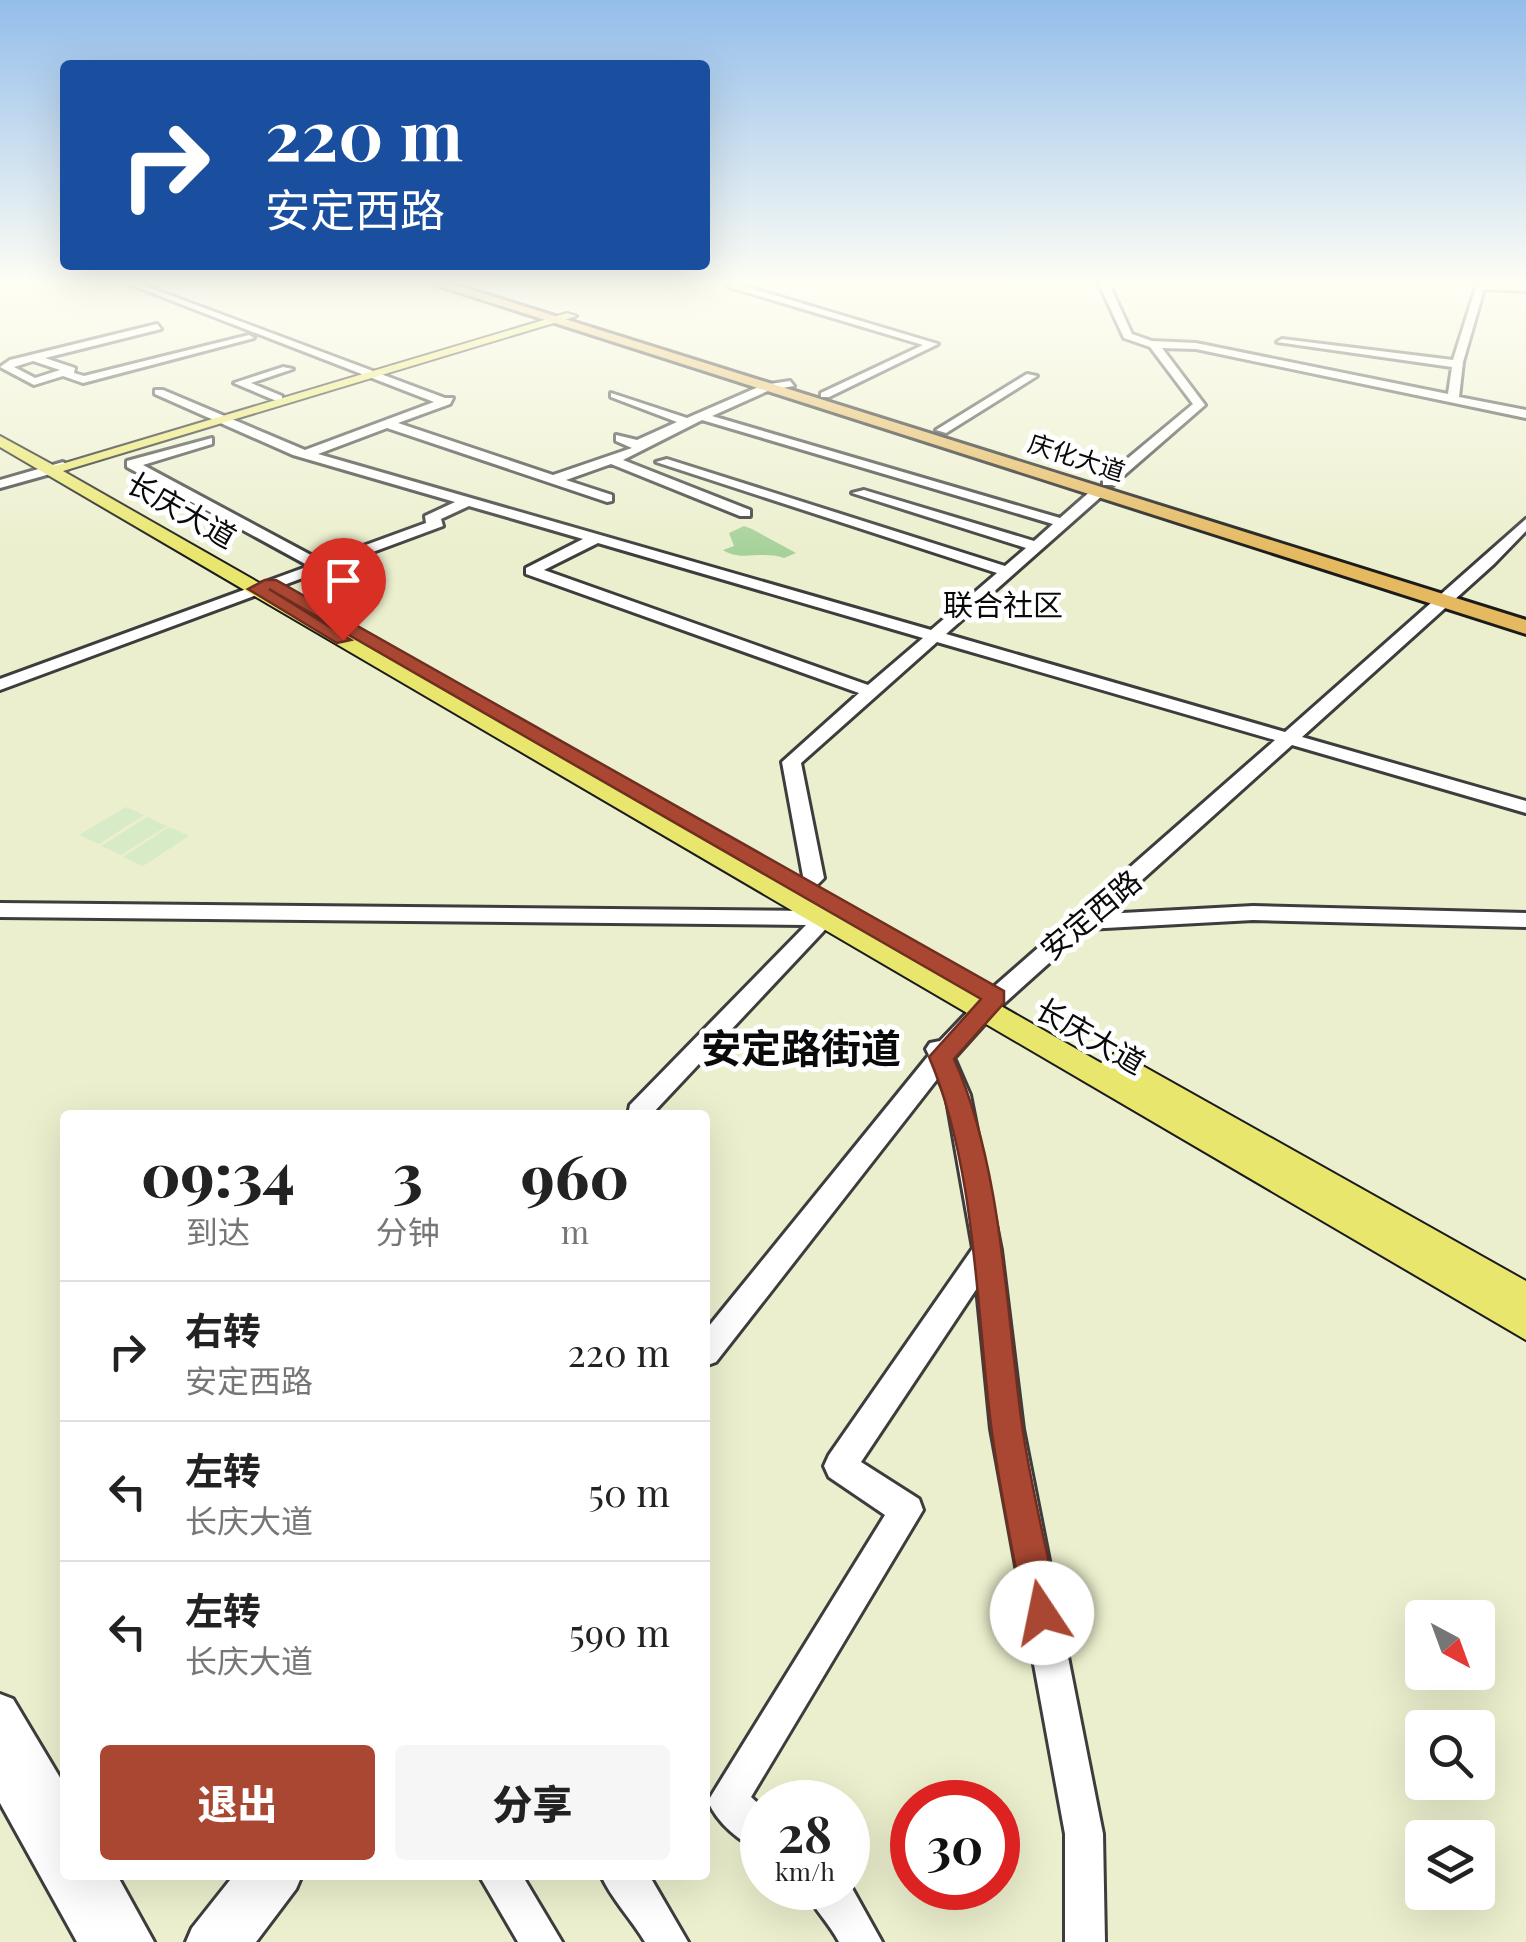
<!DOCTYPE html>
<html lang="zh">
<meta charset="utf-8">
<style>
:root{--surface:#fff;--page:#f6f6f6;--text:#222;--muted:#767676;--line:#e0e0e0;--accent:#a94732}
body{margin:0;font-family:"Playfair Display","Noto Sans SC",serif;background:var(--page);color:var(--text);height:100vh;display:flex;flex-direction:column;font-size:38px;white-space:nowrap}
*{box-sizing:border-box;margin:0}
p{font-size:32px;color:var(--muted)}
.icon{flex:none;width:55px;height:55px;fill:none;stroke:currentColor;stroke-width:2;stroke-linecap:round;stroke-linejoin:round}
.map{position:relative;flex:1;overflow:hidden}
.details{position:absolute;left:60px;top:1110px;width:650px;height:770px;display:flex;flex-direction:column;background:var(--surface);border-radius:10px;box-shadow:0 10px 40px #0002}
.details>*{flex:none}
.top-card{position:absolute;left:60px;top:60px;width:650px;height:210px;border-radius:10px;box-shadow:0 10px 40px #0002;background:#1a4fa0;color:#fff;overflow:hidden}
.needle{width:65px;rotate:139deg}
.controls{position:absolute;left:1405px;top:1600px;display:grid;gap:20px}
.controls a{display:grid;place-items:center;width:90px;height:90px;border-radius:10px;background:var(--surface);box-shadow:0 10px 40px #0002;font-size:50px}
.speed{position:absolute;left:740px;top:1780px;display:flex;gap:20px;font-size:50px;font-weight:700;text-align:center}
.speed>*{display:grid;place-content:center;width:130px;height:130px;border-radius:50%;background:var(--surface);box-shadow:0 10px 40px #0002;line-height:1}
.speed small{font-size:25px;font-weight:400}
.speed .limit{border:15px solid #d22;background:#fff;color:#111}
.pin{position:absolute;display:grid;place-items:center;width:85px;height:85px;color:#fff;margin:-102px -42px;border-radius:50% 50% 50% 0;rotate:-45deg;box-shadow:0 0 10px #0007}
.pin .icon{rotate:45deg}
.me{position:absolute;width:110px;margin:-55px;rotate:349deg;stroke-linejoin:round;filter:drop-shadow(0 0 8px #0008)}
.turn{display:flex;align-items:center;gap:35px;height:210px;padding:0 40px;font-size:45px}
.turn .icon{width:130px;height:130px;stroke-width:2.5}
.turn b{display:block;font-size:70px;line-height:85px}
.eta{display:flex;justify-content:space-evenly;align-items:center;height:170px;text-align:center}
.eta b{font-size:60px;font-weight:800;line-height:70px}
.action{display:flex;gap:20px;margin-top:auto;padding:20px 40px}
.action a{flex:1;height:115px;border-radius:10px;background:var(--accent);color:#fff;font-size:40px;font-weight:800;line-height:115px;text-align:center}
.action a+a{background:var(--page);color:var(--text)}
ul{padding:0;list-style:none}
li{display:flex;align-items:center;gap:30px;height:140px;padding:0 40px;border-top:2px solid var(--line)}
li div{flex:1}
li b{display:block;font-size:38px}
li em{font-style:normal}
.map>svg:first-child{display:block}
</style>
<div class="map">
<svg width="1526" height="1942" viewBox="0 0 1526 1942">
<rect width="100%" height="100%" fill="#fcfde9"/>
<path fill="#ebefcd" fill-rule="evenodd" d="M0,284H1526V1942H0ZM65,1115H705V1875H65ZM1422,1618H1478V1672H1422ZM1422,1728H1478V1782H1422ZM762,1802H848V1888H762ZM912,1802H998V1888H912ZM1422,1838H1478V1892H1422Z"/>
<path fill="#a6d199" d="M744,526L752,529L796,553L784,558C761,550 740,562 723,550L734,546L729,533Z"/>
<path fill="#d7ebc8" d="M126,807L144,815L99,844L79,835Z
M147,817L167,826L121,855L101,846Z
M169,827L189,836L143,866L123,857Z"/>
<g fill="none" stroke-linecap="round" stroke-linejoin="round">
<g stroke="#3d3d3d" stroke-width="6">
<path id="minor" d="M129,284H140L445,398H453L450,404L398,423L553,475L632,448L616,441V435L637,440L677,422L611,397V393L687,418L763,385L790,381L794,386L770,390L712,416L1060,518L1093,489H1103V495L946,634L1285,732L1526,519V531L1494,564L1302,737L1526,801V813L1292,745L1104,914L1253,906L1526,913V927L1253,920L1087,929L998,1009L954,1058L970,1095L1001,1250L1023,1429L1103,1834L1105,1942H1065V1834L991,1429L977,1288L861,1462L919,1499L923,1510L751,1797L762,1807V1851C741,1843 717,1823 708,1801L885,1515L829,1477L824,1466L829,1455L973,1248L946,1095L938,1078L716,1362L705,1366V1331L929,1055L926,1049L930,1043L940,1041L982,997L1275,740L937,642L801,763L824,878L810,892H796L793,887L803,876L782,762L859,693L526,574V568L583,539L469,506L441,519L443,526L0,690V679L309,566L127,467V461L212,438V444L143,465L322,561L426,523L425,516L455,502L293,455L155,394V390H163L305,450L434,402ZM702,420L1053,524L1034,541L864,490L852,493L1026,548L1005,566L667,459L656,462L997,573L931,630L318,454L387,428L607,502L612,501V495L566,480L611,464L740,516H750V510L623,460ZM598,543L923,638L868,685L544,570Z
M728,284H737L938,344L829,397H821V393L923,345L729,287Z
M1099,284H1109L1132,334L1152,341L1196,343L1448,394L1452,367L1277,342L1282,339L1453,360L1477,284L1526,285V291L1484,289L1463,362L1459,397L1526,410V418L1196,349L1162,348L1205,405L1113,485H1103V479L1193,404L1150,347L1124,338Z
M157,324L161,329L45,358L75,368L74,373L84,376L249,335L254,338L83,383L63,376L34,385L0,367L10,360ZM33,361L60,370L35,378L14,367Z
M283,367L293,369L251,383L282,396V400H274L234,383Z
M1027,374L1037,376L946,433L936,430Z
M63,462L69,466L68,469L0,488V480Z
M0,903L825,911L836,918L651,1115H628L630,1105L806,925L0,917Z
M0,1694L13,1699L65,1786V1875H117L154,1942H77L0,1803Z
M234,1875H302L296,1889L256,1942H186L192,1928Z
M479,1875H522L562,1942H518Z
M601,1875H649L688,1942H645C632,1920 610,1897 601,1875Z
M848,1881L882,1942H839C829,1923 812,1907 804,1888H848Z"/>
</g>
<g stroke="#1b1b1b" stroke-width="4">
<path id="major" d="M567,313L577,316L63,471L1101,1063L1115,1053L1125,1056L1526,1281V1340L0,447V436L55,466Z"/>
</g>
<g stroke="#1b1b1b" stroke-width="6">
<path id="highway" d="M433,284H453L1526,620V634Z"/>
</g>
<use href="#minor" fill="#fff" fill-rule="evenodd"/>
<use href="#major" fill="#e9e66d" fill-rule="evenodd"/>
<use href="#highway" fill="#e4b960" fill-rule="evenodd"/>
</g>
<linearGradient id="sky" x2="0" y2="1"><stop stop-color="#93bdea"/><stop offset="0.51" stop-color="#fefef5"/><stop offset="1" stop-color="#fefef5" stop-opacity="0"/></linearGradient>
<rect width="1526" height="555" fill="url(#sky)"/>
<path fill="#a94732" stroke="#6e2e20" stroke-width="2.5" d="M265,580H276L1004,991V1003L954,1059C1002,1166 1006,1309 1022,1425C1031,1488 1047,1551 1060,1613L1054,1625L1042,1630L1030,1625L1024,1613C1013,1550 999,1488 991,1425C976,1307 976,1167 929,1057L981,999L269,589L351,640L337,643L248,589Z"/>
<g text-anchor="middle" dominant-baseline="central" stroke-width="10" stroke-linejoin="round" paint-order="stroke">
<g font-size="25" fill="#0a0a0a" stroke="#fff">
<text transform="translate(1077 456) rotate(18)">庆化大道</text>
</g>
<g font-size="30" fill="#0a0a0a" stroke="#fff">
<text transform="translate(182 509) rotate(30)">长庆大道</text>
<text transform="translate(1090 914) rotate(-40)">安定西路</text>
<text transform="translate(1091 1035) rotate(30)">长庆大道</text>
</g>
<g font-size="30" fill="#0a0a0a" stroke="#fff">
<text x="1003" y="604">联合社区</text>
</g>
<g font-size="40" font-weight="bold" fill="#0a0a0a" stroke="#fff">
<text x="801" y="1046">安定路街道</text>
</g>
</g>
</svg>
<div class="controls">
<a><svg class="needle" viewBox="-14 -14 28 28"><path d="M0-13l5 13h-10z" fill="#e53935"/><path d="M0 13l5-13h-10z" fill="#767676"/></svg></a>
<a><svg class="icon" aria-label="search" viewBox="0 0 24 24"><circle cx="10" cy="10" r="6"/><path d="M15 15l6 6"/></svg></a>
<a><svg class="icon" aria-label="layers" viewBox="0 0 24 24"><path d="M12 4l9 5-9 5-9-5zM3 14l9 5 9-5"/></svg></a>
</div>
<div class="speed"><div>28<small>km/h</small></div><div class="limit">30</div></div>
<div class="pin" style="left:343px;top:640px;background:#d93025"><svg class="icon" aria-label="arrive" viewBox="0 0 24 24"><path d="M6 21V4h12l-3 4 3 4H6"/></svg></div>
<svg class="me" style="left:1042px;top:1613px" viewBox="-20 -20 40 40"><circle r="19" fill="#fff"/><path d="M0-13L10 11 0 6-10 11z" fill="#a94732"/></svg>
<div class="top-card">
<div class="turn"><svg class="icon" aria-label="right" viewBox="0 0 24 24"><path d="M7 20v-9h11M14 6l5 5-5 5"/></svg><div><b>220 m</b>安定西路</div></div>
</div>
<section class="details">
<div class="eta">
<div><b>09:34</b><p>到达</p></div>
<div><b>3</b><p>分钟</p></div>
<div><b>960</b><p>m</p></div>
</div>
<ul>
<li><svg class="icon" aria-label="right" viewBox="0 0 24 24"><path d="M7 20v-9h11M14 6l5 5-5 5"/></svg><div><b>右转</b><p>安定西路</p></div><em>220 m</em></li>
<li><svg class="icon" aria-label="left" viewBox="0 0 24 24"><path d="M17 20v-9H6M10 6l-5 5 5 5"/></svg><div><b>左转</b><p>长庆大道</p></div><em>50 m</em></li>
<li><svg class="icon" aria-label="left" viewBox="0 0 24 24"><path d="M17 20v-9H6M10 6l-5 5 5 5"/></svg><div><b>左转</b><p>长庆大道</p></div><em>590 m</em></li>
</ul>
<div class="action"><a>退出</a><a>分享</a></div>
</section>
</div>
